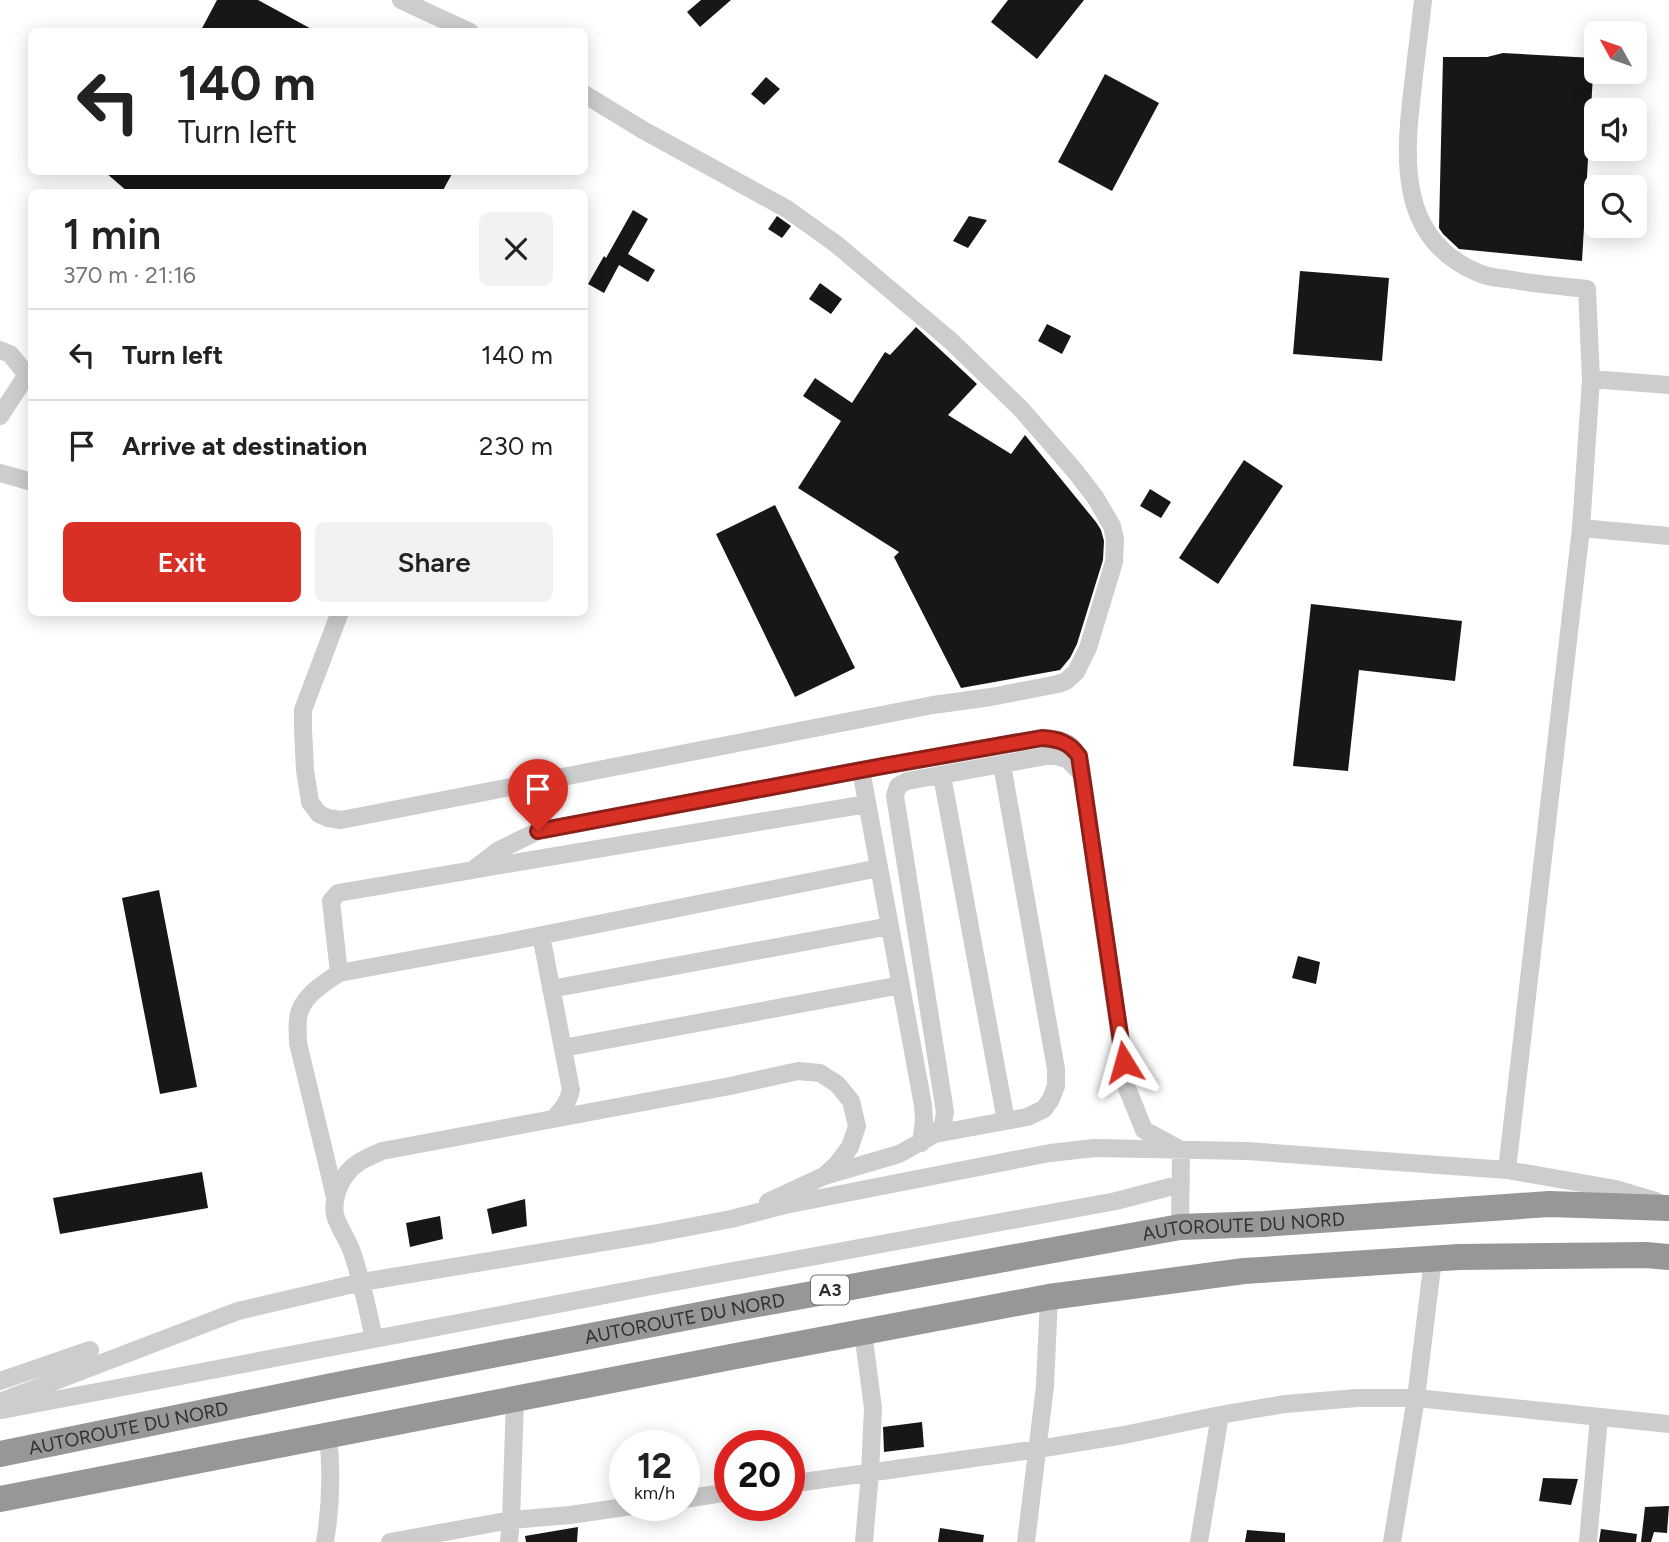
<!DOCTYPE html>
<meta charset="utf-8">
<style>
:root{--surface:#fff;--page:#f2f2f2;--text:#222;--muted:#767676;--line:#e0e0e0;--accent:#d93025}
body{margin:0;font-family:Figtree,sans-serif;background:var(--page);color:var(--text);height:100vh;display:flex;flex-direction:column;font-size:26px;white-space:nowrap}
*{box-sizing:border-box;margin:0}
p{font-size:23px;color:var(--muted)}
.icon{flex:none;width:38px;height:38px;fill:none;stroke:currentColor;stroke-width:2;stroke-linecap:round;stroke-linejoin:round}
.map{position:relative;flex:1;overflow:hidden}
.side{position:absolute;left:28px;top:189px;width:560px;height:427px;display:flex;flex-direction:column;background:var(--surface);border-radius:10px;box-shadow:0 4px 18px #0003}
.side>*{flex:none}
.top-card{position:absolute;left:28px;top:28px;width:560px;height:147px;border-radius:10px;box-shadow:0 4px 18px #0003;background:#fff;color:var(--text);overflow:hidden}
.needle{width:46px;rotate:310deg}
.fabs{position:absolute;left:1584px;top:21px;display:grid;gap:14px}
.fabs a{display:grid;place-items:center;width:63px;height:63px;border-radius:10px;background:var(--surface);box-shadow:0 4px 18px #0003;font-size:35px}
.speed{position:absolute;left:609px;top:1430px;display:flex;gap:14px;font-size:35px;font-weight:700;text-align:center}
.speed>*{display:grid;place-content:center;width:91px;height:91px;border-radius:50%;background:var(--surface);box-shadow:0 4px 18px #0003;line-height:1}
.speed small{font-size:18px;font-weight:400}
.speed .limit{border:10px solid #d22;background:#fff;color:#111}
.pin{position:absolute;display:grid;place-items:center;width:60px;height:60px;color:#fff;margin:-72px -30px;border-radius:50% 50% 50% 0;rotate:-45deg;box-shadow:0 0 7px #0007}
.pin .icon{rotate:45deg}
.me{position:absolute;width:77px;margin:-38px;rotate:352deg;stroke-linejoin:round;filter:drop-shadow(0 0 5px #0008)}
.turn{display:flex;align-items:center;gap:24px;height:147px;padding:0 35px;font-size:32px}
.turn .icon{width:91px;height:91px;stroke-width:2.5}
.turn b{display:block;font-size:49px;line-height:60px}
.round{display:grid;place-items:center;flex:none;width:74px;height:74px;border-radius:10px;background:var(--page)}
.summary{display:flex;align-items:center;justify-content:space-between;height:119px;padding:0 35px}
h1{font-size:42px;font-weight:600;line-height:52px}
.primary-button{display:flex;gap:14px;margin-top:auto;padding:14px 35px}
.primary-button a{flex:1;height:80px;border-radius:10px;background:var(--accent);color:#fff;font-size:28px;font-weight:600;line-height:80px;text-align:center}
.primary-button a+a{background:var(--page);color:var(--text)}
ul{padding:0;list-style:none}
li{display:flex;align-items:center;gap:21px;height:91px;padding:0 35px;border-top:2px solid var(--line)}
li div{flex:1}
li b{display:block;font-size:26px}
li em{font-style:normal}
.map>svg:first-child{display:block}
</style>
<div class="map">
<svg width="1669" height="1542" viewBox="0 0 1669 1542">
<rect width="100%" height="100%" fill="#fff"/>
<path fill="#171717" d="M217,0H258L317,32H200Z
M701,0H731L700,27L687,12Z
M1008,0H1084L1037,59L991,22Z
M1503,53L1594,58L1582,261L1459,249L1443,234L1439,228L1443,57H1487Z
M1105,74L1159,103L1112,191L1058,162Z
M766,77L780,89L764,105L751,94Z
M105,172H453L442,192H128Z
M633,210L648,219L628,254L655,270L648,282L619,265L604,293L588,284L604,256L606,258Z
M777,216L791,226L782,238L768,229Z
M969,216L987,220L968,248L953,241Z
M1300,271L1389,278L1382,361L1293,354Z
M820,283L842,299L831,314L809,299Z
M1047,324L1071,336L1062,354L1038,341Z
M916,327L977,384L948,415L1011,454L1025,435L1096,522L1101,530L1104,541L1103,560L1077,644L1070,658L1060,670L961,688L894,557L899,552L798,488L841,421L803,396L815,378L852,403L885,352L890,355Z
M1244,460L1283,486L1218,584L1179,558Z
M1150,489L1171,502L1161,518L1140,506Z
M775,505L855,668L795,697L716,534Z
M1311,604L1462,621L1455,681L1359,670L1348,771L1293,766Z
M159,890L197,1087L160,1094L122,898Z
M1298,956L1320,962L1316,984L1292,978Z
M202,1172L208,1208L60,1234L53,1198Z
M525,1199L527,1226L492,1234L487,1209Z
M440,1216L443,1239L410,1247L406,1223Z
M922,1422L924,1447L884,1452L883,1427Z
M1543,1478L1578,1479L1571,1505L1539,1501Z
M1669,1506L1667,1533L1654,1532L1651,1542H1641L1645,1507Z
M578,1527L577,1542H526L525,1536Z
M940,1528L984,1535L983,1542H938Z
M1601,1529L1637,1534L1636,1542H1599Z
M1247,1530L1285,1533V1542H1245Z"/>
<g fill="none" stroke-linecap="round" stroke-linejoin="round">
<path stroke="#cdcdcd" stroke-width="18" d="M401,0L470,32
M1423,0C1420,28 1416,57 1413,85C1404,159 1397,241 1481,274C1489,277 1499,278 1507,279C1534,284 1561,286 1587,289L1591,379L1581,528L1507,1170
M0,350L10,354L32,381
M1591,379L1669,385
M0,416L26,376
M0,473L32,482
M1581,528L1669,536
M340,612L303,710V729L305,770L310,802L319,814L328,818L341,820L933,705L991,697L1058,684L1066,681L1076,672L1088,648L1114,562L1115,540L1112,526L1105,514L1095,497L1075,471L1021,409L951,341L836,244L787,209L643,130L584,94
M861,770L923,1105L924,1120L921,1143
M942,776L1006,1121
M477,869L867,804
M541,935L571,1090C568,1103 562,1110 553,1119
M339,973L331,901L338,893L473,870L499,850L538,831L861,770L1042,738C1071,739 1077,746 1082,774L1127,1088L1144,1130L1181,1150L1180,1227
M551,989L890,926
M563,1048L901,985
M935,1134L1027,1117L1044,1109L1051,1099L1056,1086V1069L1002,765
M335,1197L298,1043C298,1035 297,1026 298,1019C300,997 323,984 339,973L508,942L879,868
M768,1202L824,1176L899,1154L935,1134L943,1125L945,1112L895,796L898,786L907,781L1052,755L1067,759L1082,774
M863,1332L873,1408L870,1473L864,1542
M374,1339C368,1310 362,1282 353,1255C349,1241 339,1229 335,1215C332,1197 342,1173 358,1163C365,1158 374,1155 382,1151L730,1086L798,1071L820,1073L837,1084L851,1101L857,1126L850,1147L837,1164L824,1176
M0,1381L90,1350
M0,1402L238,1311L362,1282L652,1234L731,1219L785,1205L1050,1153L1095,1148L1247,1151L1507,1170L1616,1189L1656,1201
M2,1410L652,1286L1116,1201L1181,1184
M789,1484L1038,1449L1124,1435L1220,1415L1285,1404L1357,1398H1416L1669,1424
M684,1499L730,1492
M325,1542C331,1506 332,1472 328,1436
M390,1542L511,1520L570,1515L639,1505
M509,1542L511,1520L515,1399
M1026,1542L1045,1386L1049,1297
M1199,1542L1220,1415
M1392,1542L1416,1398L1433,1259
M1588,1542L1599,1417"/>
<g stroke="#979797" stroke-width="26">
<path id="s1" d="M0,1454L332,1386L730,1309L1180,1227L1264,1224L1549,1204L1669,1208"/>
<path d="M0,1499L736,1356L1049,1297L1244,1271L1459,1257L1646,1255L1669,1257"/>
</g>
</g>
<g fill="none" stroke-linecap="round" stroke-linejoin="round">
<g stroke="#8d1f18" stroke-width="18">
<path id="route" d="M538,831L883,766L1042,738C1058,739 1069,742 1079,756L1124,1062"/>
</g>
<use href="#route" stroke="#d93025" stroke-width="12"/>
</g>
<g text-anchor="middle" dominant-baseline="central" stroke-width="7" stroke-linejoin="round" paint-order="stroke">
<rect fill="#fff" stroke="#6e6e6e" stroke-width="2" x="811" y="1275.5" width="38" height="29" rx="5"/>
<g font-size="18" font-weight="bold" fill="#303030">
<text x="830" y="1290">A3</text>
</g>
<g font-size="19" fill="#303030" stroke="#fff">
<text stroke="none"><textPath href="#s1" startOffset="1265">AUTOROUTE DU NORD</textPath></text>
<text stroke="none"><textPath href="#s1" startOffset="698">AUTOROUTE DU NORD</textPath></text>
<text stroke="none"><textPath href="#s1" startOffset="131">AUTOROUTE DU NORD</textPath></text>
</g>
</g>
</svg>
<div class="fabs">
<a><svg class="needle" viewBox="-14 -14 28 28"><path d="M0-13l5 13h-10z" fill="#e53935"/><path d="M0 13l5-13h-10z" fill="#767676"/></svg></a>
<a><svg class="icon" aria-label="sound" viewBox="0 0 24 24"><path d="M4 9h4l5-4v14l-5-4H4zM17 9q2 3 0 6"/></svg></a>
<a><svg class="icon" aria-label="search" viewBox="0 0 24 24"><circle cx="10" cy="10" r="6"/><path d="M15 15l6 6"/></svg></a>
</div>
<div class="speed"><div>12<small>km/h</small></div><div class="limit">20</div></div>
<div class="pin" style="left:538px;top:831px;background:#d93025"><svg class="icon" aria-label="arrive" viewBox="0 0 24 24"><path d="M6 21V4h12l-3 4 3 4H6"/></svg></div>
<svg class="me" style="left:1124px;top:1062px" viewBox="-20 -20 40 40"><path d="M0-17L14 15 0 8-14 15z" fill="#d93025" stroke="#fff" stroke-width="4"/></svg>
<div class="top-card">
<div class="turn"><svg class="icon" aria-label="left" viewBox="0 0 24 24"><path d="M17 20v-9H6M10 6l-5 5 5 5"/></svg><div><b>140 m</b>Turn left</div></div>
</div>
<section class="side">
<div class="summary"><div><h1>1 min</h1><p>370 m · 21:16</p></div><a class="round"><svg class="icon" aria-label="close" viewBox="0 0 24 24"><path d="M6 6l12 12M18 6L6 18"/></svg></a></div>
<ul>
<li><svg class="icon" aria-label="left" viewBox="0 0 24 24"><path d="M17 20v-9H6M10 6l-5 5 5 5"/></svg><div><b>Turn left</b></div><em>140 m</em></li>
<li><svg class="icon" aria-label="arrive" viewBox="0 0 24 24"><path d="M6 21V4h12l-3 4 3 4H6"/></svg><div><b>Arrive at destination</b></div><em>230 m</em></li>
</ul>
<div class="primary-button"><a>Exit</a><a>Share</a></div>
</section>
</div>
